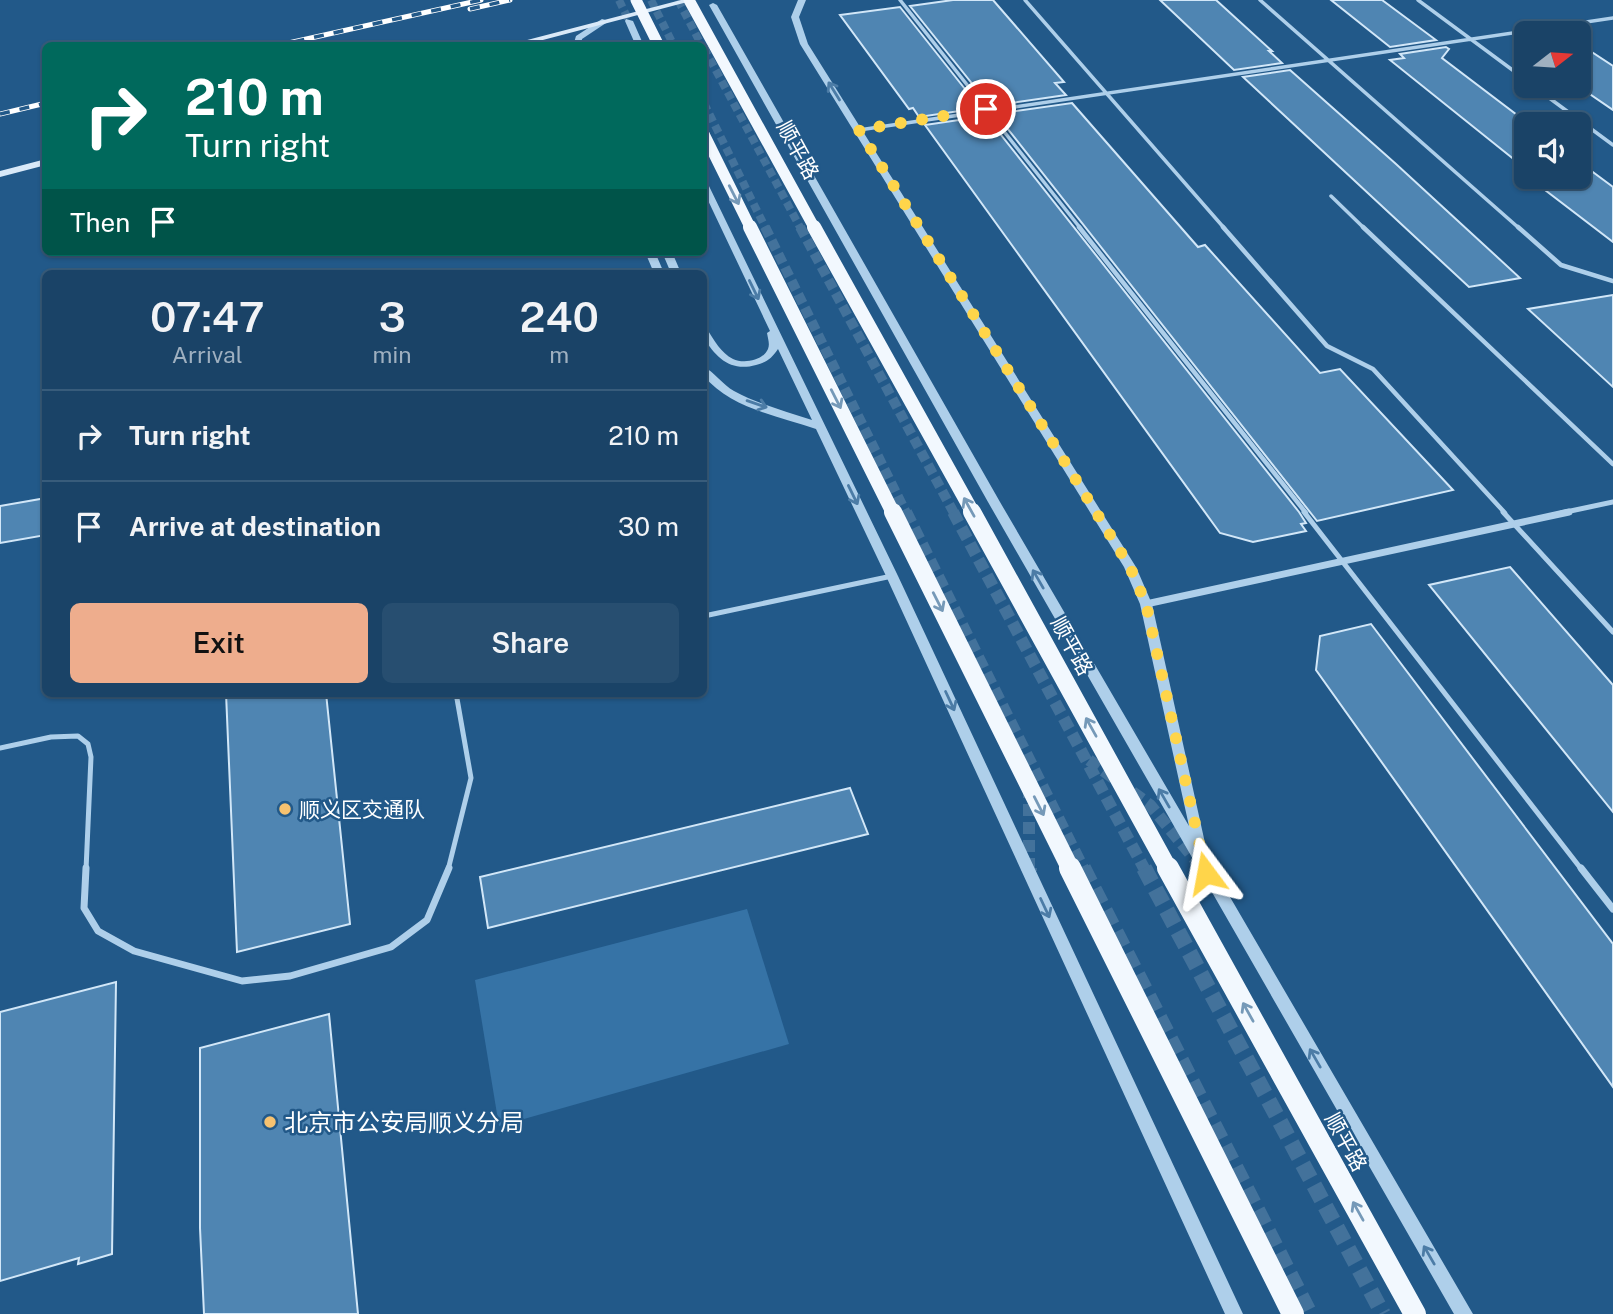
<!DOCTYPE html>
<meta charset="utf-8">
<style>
:root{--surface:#1a4367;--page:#274e70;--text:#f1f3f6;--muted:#9fb0c0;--line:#385c7b;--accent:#eead8d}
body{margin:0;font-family:"Public Sans","Noto Sans SC",sans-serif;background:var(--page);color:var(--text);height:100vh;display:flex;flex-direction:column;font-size:26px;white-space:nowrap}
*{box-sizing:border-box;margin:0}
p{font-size:23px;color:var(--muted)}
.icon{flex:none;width:38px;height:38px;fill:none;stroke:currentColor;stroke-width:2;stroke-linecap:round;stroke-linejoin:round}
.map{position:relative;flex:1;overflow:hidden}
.details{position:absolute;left:42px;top:270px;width:665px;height:427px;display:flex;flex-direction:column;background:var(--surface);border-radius:10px;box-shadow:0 2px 5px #0004,0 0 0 2px var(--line)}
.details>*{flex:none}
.top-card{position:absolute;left:42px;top:42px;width:665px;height:214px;border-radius:10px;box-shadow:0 2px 5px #0004,0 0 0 2px var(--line);background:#00695c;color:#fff;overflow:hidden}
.needle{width:46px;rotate:73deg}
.tools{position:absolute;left:1514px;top:21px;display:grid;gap:14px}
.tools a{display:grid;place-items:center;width:77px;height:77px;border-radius:10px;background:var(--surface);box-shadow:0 2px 5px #0004,0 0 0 2px var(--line);font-size:35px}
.pin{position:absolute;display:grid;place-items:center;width:60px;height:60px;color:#fff;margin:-30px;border:4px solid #fff;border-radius:50%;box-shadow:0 2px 7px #0007}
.me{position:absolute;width:77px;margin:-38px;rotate:347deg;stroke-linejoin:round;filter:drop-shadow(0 0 5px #0008)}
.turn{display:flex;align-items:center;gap:24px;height:147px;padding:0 28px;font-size:32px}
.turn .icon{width:91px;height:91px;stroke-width:2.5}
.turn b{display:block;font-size:49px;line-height:60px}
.then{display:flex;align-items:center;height:66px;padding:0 28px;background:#0003;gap:14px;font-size:26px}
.eta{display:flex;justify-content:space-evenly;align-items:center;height:119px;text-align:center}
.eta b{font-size:42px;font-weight:600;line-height:49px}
.cta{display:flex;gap:14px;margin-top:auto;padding:14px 28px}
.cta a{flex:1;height:80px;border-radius:10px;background:var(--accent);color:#111;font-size:28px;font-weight:600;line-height:80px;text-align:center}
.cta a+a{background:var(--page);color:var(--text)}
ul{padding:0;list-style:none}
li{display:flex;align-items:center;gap:21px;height:91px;padding:0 28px;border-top:2px solid var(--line)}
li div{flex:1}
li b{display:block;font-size:26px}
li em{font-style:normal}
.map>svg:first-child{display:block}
</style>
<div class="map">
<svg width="1613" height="1314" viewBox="0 0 1613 1314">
<rect width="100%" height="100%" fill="#225989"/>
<path fill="#3673a6" d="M747,909L789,1044L499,1126L475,980Z"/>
<path fill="#4f85b2" stroke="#d2e7f8" stroke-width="2" d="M953,0H993L1064,82L1055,83L1066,95L990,106L910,6Z
M1160,0H1216L1272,51H1269L1282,63L1234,70Z
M1331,0H1382L1436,40L1390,47Z
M900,7L980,108L919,117L913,108L909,109L840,15Z
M1578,43L1613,66V110L1578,86Z
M1446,47L1449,49L1442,58L1529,124H1526V169L1390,60L1404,58L1400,54Z
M1290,70L1396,164L1520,278L1469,287L1243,77Z
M1072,103L1198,247L1205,245L1320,373L1340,369L1453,490L1317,521L996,114Z
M986,116L1299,512L1306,523L1301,524L1306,531L1253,542L1220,533L925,125Z
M1578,161L1613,187V242L1528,177H1578Z
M1613,295V387L1528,309Z
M46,498V535L0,543V506Z
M1510,567L1613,685V812L1429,585Z
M1371,624L1613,944V1087L1316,670L1320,636Z
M226,693H326L350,924L237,952Z
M850,788L868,834L488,928L480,877Z
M116,982L112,1254L78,1264L79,1258L0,1281V1012Z
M329,1014L358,1314H204L200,1228V1048Z"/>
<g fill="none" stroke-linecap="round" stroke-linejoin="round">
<path stroke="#43729b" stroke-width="8" stroke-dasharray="8 4.5" stroke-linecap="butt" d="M619,0L629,21
M651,0L674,46
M678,0L702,46
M704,48L801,229
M704,103L766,229"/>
<path stroke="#43729b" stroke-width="10" stroke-dasharray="10 5" stroke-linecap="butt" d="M765,227L906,513
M800,227L954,513"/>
<path stroke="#43729b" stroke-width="12" stroke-dasharray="12 6" stroke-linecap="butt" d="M906,512L1084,870
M953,512L1145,870
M1089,760L1150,805L1197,862
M1029,870V788"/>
<path stroke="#43729b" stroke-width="16" stroke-dasharray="16 8" stroke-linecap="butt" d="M1029,868V871
M1083,868L1310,1314
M1144,868L1383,1314"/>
<path stroke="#aecfea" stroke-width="3.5" d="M900,0L1081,229
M1025,0L1225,229
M1260,0L1520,229
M1418,0L1526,80
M1533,86L1613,145
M859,130L1613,18
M1331,196L1365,229"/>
<path stroke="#aecfea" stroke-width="4.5" d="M1079,227L1306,513
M1223,227L1327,346L1373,369L1505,513
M1363,227L1613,464
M1518,227L1561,265L1613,281"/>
<path stroke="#aecfea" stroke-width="5" d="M1304,512L1582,870
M1503,512L1613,632
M704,616L892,576
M0,748L51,737L78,736L88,744L91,757L86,870
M448,870L471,778L456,693"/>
<path stroke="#aecfea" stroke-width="7" d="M86,868L84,908L98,931L134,951L242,981L290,976L391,947L427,920L449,868
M1581,868L1613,909"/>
<path stroke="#aecfea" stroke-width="5" d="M1561,513L1613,502"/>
<path stroke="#aecfea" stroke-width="7" d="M1146,604L1569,512"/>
<path fill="#aecfea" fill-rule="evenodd" d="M798,0H806L799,17L808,44L1136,567L1152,604L1209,861L1473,1314H1454L988,502L709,5L713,3L717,5L1000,502L1189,826L1140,604L1124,567L800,44L791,17Z
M602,19L609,21L582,39L581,46H573L576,36Z
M626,19L633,21L644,46H636L625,21Z
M704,181L708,184L898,576L1243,1314H1225L886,576L816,429C778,416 730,408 704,376V367C713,371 723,385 734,391C758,404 785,411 812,420L778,349C772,358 767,362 756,365C731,372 716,358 704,338V328L707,329C714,340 721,353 733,359C743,364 763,361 768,349C770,344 768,339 767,333L770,331L704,192Z
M645,252H655L664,273H654Z
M662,252H672L681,273H671Z"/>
<path fill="#d9e9f8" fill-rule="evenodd" d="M681,0H695L520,46H504Z
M46,159V165L0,177V171Z"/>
<g stroke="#fff" stroke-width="5">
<path id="rail" d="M470,9L510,0
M275,46L481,0
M0,114L46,103"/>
</g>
<use href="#rail" stroke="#225989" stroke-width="3.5" stroke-dasharray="10" stroke-linecap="butt"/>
<path stroke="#f2f8fe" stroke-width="11" d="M636,0L659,46
M689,0L815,229
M704,134L751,229"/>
<path stroke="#f2f8fe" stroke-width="14" d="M750,227L893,513
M814,227L973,513"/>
<path stroke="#f2f8fe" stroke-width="18" d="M893,512L1071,870
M972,512L1169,870"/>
<path stroke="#f2f8fe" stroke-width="22" d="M1070,868L1293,1314
M1168,868L1415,1314"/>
</g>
<defs><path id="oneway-shaft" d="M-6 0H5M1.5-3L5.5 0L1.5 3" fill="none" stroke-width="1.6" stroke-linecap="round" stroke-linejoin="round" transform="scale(1.75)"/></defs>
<g stroke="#4c7ca6">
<use href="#oneway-shaft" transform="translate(834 91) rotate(-122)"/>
<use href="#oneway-shaft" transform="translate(754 290) rotate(64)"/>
<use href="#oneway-shaft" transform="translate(757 404) rotate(19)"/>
<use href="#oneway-shaft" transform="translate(853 495) rotate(64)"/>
<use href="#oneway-shaft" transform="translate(1038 579) rotate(-120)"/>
<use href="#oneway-shaft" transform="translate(950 701) rotate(65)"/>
<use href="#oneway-shaft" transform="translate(1164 798) rotate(-120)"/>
<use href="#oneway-shaft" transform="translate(1045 908) rotate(65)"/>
<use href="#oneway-shaft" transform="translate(1315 1058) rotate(-120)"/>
<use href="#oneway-shaft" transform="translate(1429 1255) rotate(-120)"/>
</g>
<g stroke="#7599b8">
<use href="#oneway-shaft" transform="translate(734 195) rotate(63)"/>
<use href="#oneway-shaft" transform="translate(836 399) rotate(63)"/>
<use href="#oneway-shaft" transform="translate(969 507) rotate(-119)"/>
<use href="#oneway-shaft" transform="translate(938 602) rotate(63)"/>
<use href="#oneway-shaft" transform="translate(1091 727) rotate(-119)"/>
<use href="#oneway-shaft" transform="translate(1039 806) rotate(63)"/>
<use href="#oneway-shaft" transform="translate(1248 1012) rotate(-119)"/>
<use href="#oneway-shaft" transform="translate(1358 1211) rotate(-119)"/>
</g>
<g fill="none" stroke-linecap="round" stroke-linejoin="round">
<path stroke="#ffd54a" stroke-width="12" stroke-dasharray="0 21.6" d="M986,109L859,130L1130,567L1146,604L1206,873"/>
</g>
<g fill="#f6c270" stroke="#225989" stroke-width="2.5">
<circle cx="285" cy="809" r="7"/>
<circle cx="270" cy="1122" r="7"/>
</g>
<g text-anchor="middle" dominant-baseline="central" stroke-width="5" stroke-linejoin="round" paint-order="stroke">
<g font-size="21" fill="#fff" stroke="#225989">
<text transform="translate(798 150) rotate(61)">顺平路</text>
<text transform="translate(1072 646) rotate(61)">顺平路</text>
<text transform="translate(1346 1142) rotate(61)">顺平路</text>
</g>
<g font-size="21" fill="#fff" stroke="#225989" text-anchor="start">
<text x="299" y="809">顺义区交通队</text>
</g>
<g font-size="24" fill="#fff" stroke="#225989" text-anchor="start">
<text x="284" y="1122">北京市公安局顺义分局</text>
</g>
</g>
</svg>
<div class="tools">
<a><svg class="needle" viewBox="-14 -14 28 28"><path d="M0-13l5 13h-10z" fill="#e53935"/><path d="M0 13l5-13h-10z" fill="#9fb0c0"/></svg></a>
<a><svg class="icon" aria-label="sound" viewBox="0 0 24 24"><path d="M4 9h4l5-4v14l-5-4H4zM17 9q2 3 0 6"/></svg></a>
</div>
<div class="pin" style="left:986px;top:109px;background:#d93025"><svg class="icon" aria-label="arrive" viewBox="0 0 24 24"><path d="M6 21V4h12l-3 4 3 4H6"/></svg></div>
<svg class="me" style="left:1206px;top:873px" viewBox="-20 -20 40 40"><path d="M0-17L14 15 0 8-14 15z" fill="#ffd54a" stroke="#fff" stroke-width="4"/></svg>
<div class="top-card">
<div class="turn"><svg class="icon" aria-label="right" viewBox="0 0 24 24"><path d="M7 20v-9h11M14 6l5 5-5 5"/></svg><div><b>210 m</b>Turn right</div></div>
<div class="then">Then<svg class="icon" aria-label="arrive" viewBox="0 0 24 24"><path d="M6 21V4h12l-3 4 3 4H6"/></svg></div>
</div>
<section class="details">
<div class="eta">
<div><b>07:47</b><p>Arrival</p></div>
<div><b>3</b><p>min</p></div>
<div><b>240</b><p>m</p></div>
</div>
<ul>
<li><svg class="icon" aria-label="right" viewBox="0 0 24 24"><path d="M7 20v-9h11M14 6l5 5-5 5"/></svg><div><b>Turn right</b></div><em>210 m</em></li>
<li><svg class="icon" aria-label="arrive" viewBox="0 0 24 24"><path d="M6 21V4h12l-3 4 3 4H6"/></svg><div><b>Arrive at destination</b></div><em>30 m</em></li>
</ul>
<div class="cta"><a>Exit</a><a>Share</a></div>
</section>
</div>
